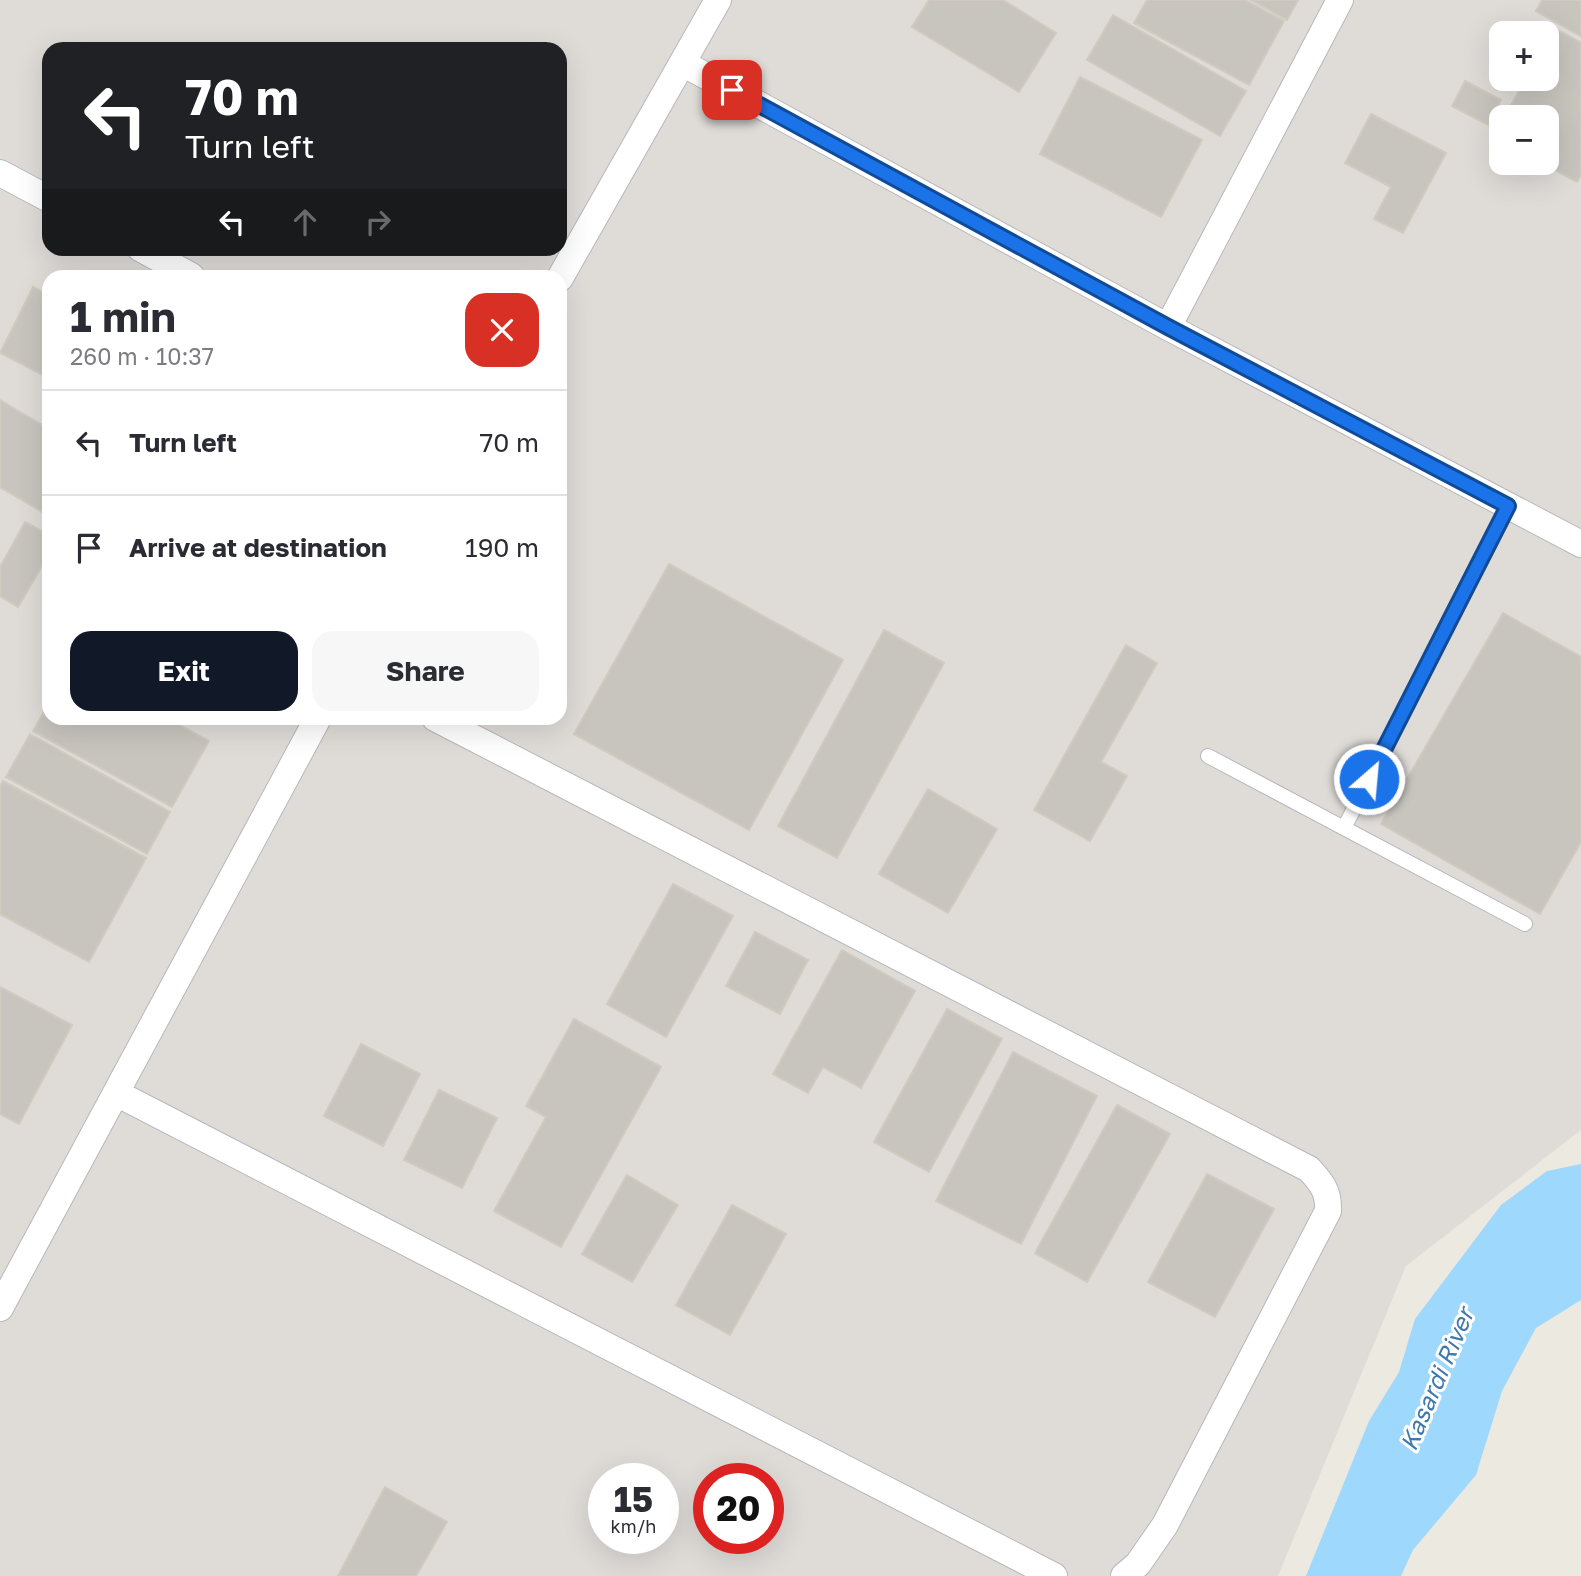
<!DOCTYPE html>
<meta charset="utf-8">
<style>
:root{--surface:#fff;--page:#f7f7f7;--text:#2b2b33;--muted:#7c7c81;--line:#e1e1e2;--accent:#111827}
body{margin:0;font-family:"Golos Text",sans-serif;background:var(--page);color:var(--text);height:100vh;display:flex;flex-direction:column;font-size:26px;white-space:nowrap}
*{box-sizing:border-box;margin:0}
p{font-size:23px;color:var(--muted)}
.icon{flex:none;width:38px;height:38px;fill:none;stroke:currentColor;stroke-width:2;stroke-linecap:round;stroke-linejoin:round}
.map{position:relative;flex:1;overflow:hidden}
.drawer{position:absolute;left:42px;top:270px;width:525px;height:455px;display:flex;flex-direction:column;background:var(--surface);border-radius:21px;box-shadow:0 7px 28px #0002}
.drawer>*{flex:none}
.banner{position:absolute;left:42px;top:42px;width:525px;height:214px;border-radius:21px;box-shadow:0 7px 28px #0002;background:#202124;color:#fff;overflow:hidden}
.tools{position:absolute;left:1489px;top:21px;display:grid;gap:14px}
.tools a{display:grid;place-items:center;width:70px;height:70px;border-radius:14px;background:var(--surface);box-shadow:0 7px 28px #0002;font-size:35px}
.speed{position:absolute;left:588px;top:1463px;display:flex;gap:14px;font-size:35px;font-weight:700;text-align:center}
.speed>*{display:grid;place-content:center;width:91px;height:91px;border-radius:50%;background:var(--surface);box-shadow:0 7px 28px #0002;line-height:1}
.speed small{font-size:18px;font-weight:400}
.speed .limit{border:10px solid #d22;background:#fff;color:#111}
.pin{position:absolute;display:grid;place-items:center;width:60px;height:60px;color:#fff;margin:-30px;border-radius:14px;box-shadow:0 4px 10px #0006}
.me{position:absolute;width:77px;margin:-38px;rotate:27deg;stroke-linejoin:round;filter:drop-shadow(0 0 5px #0008)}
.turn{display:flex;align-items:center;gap:24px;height:147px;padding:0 28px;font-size:32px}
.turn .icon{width:91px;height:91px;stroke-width:2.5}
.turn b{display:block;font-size:49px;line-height:60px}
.lanes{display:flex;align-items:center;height:66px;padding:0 28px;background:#0003;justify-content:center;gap:35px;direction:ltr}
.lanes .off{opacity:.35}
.round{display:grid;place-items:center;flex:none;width:74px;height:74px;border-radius:21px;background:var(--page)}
.overview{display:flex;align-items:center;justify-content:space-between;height:119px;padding:0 28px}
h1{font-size:42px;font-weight:700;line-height:52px}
.button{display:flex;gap:14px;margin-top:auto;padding:14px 28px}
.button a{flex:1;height:80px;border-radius:21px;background:var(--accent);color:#fff;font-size:28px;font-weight:700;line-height:80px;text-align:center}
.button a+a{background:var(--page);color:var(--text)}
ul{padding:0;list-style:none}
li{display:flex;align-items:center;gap:21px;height:105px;padding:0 28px;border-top:2px solid var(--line)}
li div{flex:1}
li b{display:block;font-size:26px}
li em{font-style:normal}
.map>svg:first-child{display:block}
</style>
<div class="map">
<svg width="1581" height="1576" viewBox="0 0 1581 1576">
<rect width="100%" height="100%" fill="#ece9e0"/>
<path fill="#dfdcd8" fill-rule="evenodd" d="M0,0H1581V1130L1406,1266L1278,1576H0ZM1502,33H1547V79H1502ZM49,49H560V248H49ZM1502,117H1547V163H1502ZM49,276H560V718H49ZM604,1479H663V1538H604ZM709,1479H768V1538H709Z"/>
<path fill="#9fd8fd" d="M1581,1164V1300L1536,1328L1502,1391L1476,1475L1413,1550L1401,1576H1306L1369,1421L1399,1372L1415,1319L1501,1205L1547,1171Z"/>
<path fill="#c8c5bf" stroke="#d0cabf" stroke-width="2" d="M929,0H1003L1056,33L1019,92L912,27Z
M1147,0H1245L1284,21L1249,85L1134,23Z
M1251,0H1298L1287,20Z
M1542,0H1581V36L1536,11Z
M1113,15L1246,91L1220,136L1087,60Z
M1554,28L1581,43V175L1577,182L1542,163H1547V117H1504L1526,79H1547V41Z
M1080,77L1202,140L1161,217L1040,154Z
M1465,81L1501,100L1488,125L1452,106Z
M1371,114L1446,153L1403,233L1374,219L1391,187L1345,163Z
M33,287L49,295V378L0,353Z
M0,400L49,429V516L0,487Z
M25,522L49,535V554L18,607L0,596V567Z
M669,564L843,660L749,830L574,734Z
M1503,613L1581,657V842L1540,914L1381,824Z
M884,630L944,663L837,858L778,826Z
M1126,645L1157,663L1101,762L1127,776L1090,841L1034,810Z
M49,703V718H166L209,741L172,807L33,731Z
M30,734L170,812L147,854L6,777Z
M3,781L146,858L89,962L0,914V786Z
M928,789L997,829L948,913L879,874Z
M673,884L733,916L666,1037L607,1004Z
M755,932L808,960L780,1014L726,986Z
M842,950L915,991L861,1088L823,1067L808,1093L773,1074Z
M0,987L72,1025L19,1124L0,1114Z
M947,1009L1002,1039L929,1172L874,1142Z
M574,1019L661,1067L561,1247L494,1211L546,1117L526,1106Z
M361,1044L420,1074L383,1146L324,1116Z
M1013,1052L1097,1096L1021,1244L936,1201Z
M439,1090L497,1118L462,1188L404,1160Z
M1117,1105L1170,1134L1087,1282L1035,1253Z
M1207,1174L1274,1209L1215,1317L1148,1282Z
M627,1175L678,1205L632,1282L582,1254Z
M732,1205L786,1234L730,1335L676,1305Z
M385,1487L447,1522L416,1576H338Z"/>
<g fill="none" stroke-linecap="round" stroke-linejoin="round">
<g stroke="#b6b8bd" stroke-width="16">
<path id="service" d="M1208,756L1525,924
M1344,828L1509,506"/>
</g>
<g stroke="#b6b8bd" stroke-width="28">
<path id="minor" d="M684,64L1168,327L1581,544
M0,173L49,199
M140,248L191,276
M560,278L718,0
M1168,327L1340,0
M435,718L1309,1169C1322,1183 1329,1192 1328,1211L1165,1525L1138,1564L1124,1576
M116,1093L1054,1576
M0,1308L318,718"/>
</g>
<use href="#service" stroke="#fff" stroke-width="14"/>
<use href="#minor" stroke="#fff" stroke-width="26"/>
</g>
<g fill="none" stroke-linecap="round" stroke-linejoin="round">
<g stroke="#114b97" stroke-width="18">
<path id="route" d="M732,90L1168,327L1508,506L1369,779"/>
</g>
<use href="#route" stroke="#1a73e8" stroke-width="12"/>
</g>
<g text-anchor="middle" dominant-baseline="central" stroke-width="6" stroke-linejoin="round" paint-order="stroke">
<g font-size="24" font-style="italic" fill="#3d78ae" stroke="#fff">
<text transform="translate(1436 1379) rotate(-67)">Kasardi River</text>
</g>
</g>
</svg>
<div class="tools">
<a>+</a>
<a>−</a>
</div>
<div class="speed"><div>15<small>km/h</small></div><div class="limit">20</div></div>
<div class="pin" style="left:732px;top:90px;background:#d93025"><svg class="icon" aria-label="arrive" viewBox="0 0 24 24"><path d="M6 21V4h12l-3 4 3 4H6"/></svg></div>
<svg class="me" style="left:1369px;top:779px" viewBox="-20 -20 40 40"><circle r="17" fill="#1a73e8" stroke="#fff" stroke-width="3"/><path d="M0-11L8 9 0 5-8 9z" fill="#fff"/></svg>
<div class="banner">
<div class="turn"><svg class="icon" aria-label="left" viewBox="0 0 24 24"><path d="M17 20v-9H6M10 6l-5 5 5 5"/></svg><div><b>70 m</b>Turn left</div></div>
<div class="lanes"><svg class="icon" aria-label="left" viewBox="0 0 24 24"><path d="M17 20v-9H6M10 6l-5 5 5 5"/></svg><svg class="icon off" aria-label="ahead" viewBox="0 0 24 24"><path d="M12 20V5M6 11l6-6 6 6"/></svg><svg class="icon off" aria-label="right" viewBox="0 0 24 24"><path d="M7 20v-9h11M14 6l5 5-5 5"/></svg></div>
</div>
<section class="drawer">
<div class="overview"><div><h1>1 min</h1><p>260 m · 10:37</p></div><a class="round" style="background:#d93025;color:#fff"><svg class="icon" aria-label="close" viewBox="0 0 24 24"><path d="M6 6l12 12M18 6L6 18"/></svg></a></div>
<ul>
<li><svg class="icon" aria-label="left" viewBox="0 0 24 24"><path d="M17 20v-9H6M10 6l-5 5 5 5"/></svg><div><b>Turn left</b></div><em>70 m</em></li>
<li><svg class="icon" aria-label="arrive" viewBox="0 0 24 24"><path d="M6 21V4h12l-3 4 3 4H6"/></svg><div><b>Arrive at destination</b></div><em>190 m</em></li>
</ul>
<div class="button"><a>Exit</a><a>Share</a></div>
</section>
</div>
